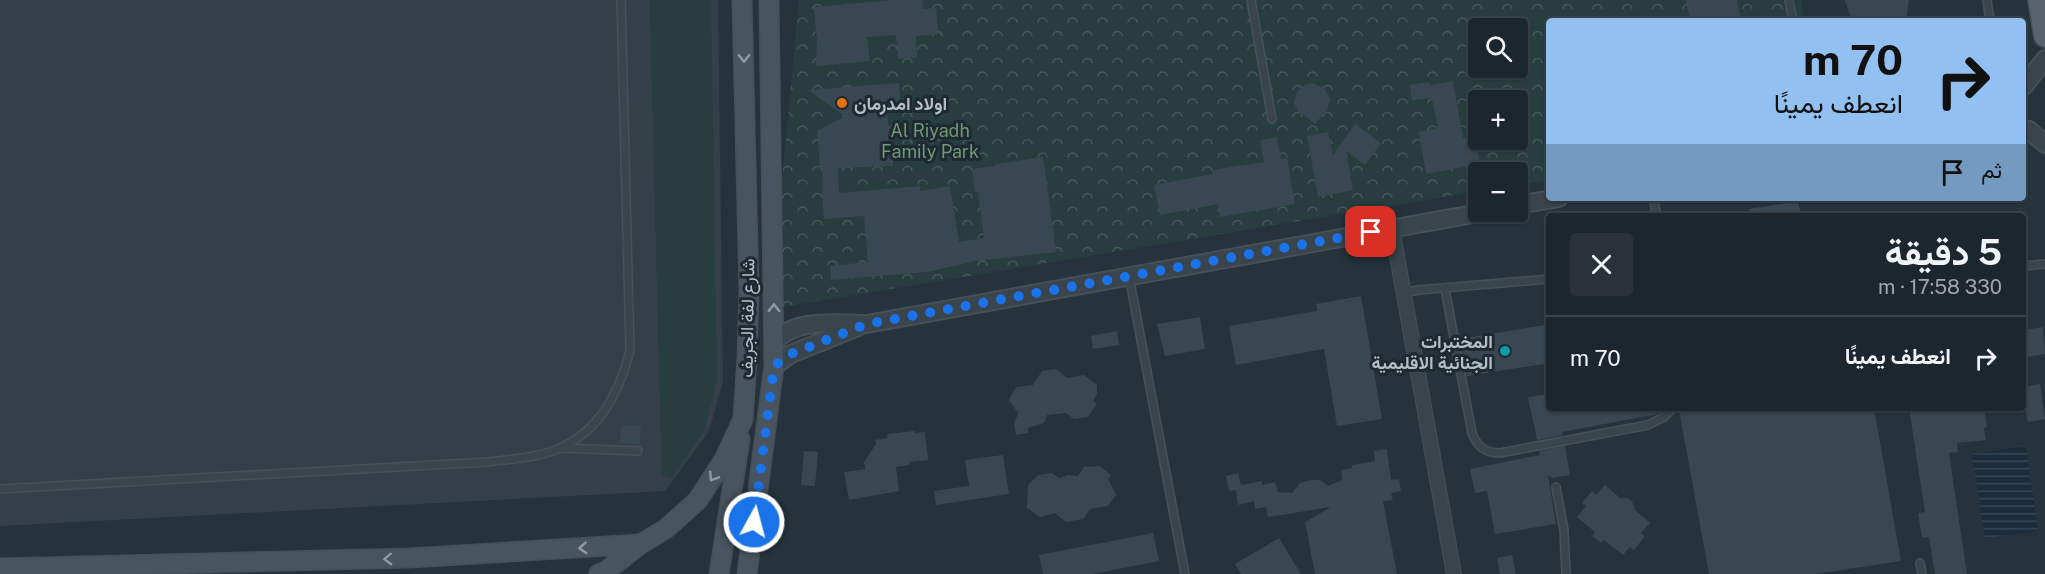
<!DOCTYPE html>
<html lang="ar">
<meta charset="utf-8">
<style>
:root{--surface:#1c262e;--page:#29323a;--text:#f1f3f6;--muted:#a0a5aa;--line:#3a434a}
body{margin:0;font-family:"Public Sans",Vazirmatn,sans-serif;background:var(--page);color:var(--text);direction:rtl;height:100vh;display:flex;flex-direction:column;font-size:22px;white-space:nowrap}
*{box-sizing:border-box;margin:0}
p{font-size:20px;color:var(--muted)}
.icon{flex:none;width:33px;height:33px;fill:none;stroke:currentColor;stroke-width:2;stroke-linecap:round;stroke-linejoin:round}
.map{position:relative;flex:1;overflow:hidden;direction:ltr}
.panel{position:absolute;left:1546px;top:213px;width:480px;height:198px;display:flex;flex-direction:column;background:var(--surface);border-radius:6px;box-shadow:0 2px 4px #0004,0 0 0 2px var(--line);direction:rtl}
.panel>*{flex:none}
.top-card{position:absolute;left:1546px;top:18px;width:480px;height:183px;border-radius:6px;box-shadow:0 2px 4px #0004,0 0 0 2px var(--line);direction:rtl;background:#92c1f1;color:#111;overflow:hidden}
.controls{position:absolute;left:1468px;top:18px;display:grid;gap:12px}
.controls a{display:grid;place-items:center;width:60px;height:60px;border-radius:6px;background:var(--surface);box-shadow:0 2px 4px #0004,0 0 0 2px var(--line);font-size:30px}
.pin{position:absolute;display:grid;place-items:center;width:51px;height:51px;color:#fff;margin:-26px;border-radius:12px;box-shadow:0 3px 9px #0006}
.me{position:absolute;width:66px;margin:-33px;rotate:7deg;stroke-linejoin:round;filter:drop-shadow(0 0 4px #0008)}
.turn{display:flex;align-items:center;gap:21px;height:126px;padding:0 24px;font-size:27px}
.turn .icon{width:78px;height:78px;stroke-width:2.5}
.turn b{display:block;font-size:42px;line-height:51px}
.then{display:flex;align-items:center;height:57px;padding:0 24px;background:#0003;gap:12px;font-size:22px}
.round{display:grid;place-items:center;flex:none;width:63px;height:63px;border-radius:6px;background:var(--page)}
.overview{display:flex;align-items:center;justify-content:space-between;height:102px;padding:0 24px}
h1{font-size:36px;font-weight:700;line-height:45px}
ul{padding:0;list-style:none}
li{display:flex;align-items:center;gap:18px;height:84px;padding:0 24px;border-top:2px solid var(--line)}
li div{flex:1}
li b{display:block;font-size:22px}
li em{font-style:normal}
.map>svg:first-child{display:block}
</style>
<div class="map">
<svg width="2045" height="574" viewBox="0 0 2045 574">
<defs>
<pattern id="park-crowns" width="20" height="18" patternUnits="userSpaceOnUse" patternTransform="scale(1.5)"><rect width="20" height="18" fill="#283e3e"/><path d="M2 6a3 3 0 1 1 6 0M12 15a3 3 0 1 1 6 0" fill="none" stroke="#455858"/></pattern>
<pattern id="water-rules" width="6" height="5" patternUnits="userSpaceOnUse" patternTransform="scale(1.5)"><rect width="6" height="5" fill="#1a2b3b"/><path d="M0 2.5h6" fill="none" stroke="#394856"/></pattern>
</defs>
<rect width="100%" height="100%" fill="#26333d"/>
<path fill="#343f4a" d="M0,0H650L662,475L711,0H718L723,381L709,431L665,491L0,526Z"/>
<path fill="#283e3e" d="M650,0H711L717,382L704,431L671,479L662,475Z"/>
<path fill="url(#park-crowns)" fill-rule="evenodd" d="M799,0H1801L1804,21H1550L1549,180L1518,185V172H1479V191L770,309ZM1479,28H1518V68H1479ZM1479,100H1518V140H1479Z"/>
<path fill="url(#water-rules)" d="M2026,446L2038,531L1985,538L1972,454Z"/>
<path fill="#394753" d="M893,0H922L923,9L936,8L938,34L916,36L917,57L898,59L896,35L867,37L870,61L816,66L817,40L814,7Z
M1686,0H1737L1740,16L1711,21H1690Z
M1845,0H1909L1906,21H1854L1849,13Z
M1453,81L1463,138L1475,136L1480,164L1426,174L1419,132L1438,128L1432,98L1412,100L1410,85L1429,82V85Z
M899,83L901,110L887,111L890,147H893V166L838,168L839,193L920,186V191L950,186L959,242L984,238L978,192H975L972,169L995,166V164L1043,157L1056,252L975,261L927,272L831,280L830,266L868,262L864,216L824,219L822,194L823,168H820L817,131L845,116L808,90Z
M1313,83L1324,88L1330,99L1327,110L1315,124L1303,114L1300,115L1294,103L1297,92L1306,84Z
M1355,124L1381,143L1365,165L1346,151L1353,190L1318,197L1307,136L1328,132L1333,155Z
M1277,137L1281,159L1287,158L1295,204L1220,217L1218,204L1160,215L1154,185L1213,174L1212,170L1264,162L1260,140Z
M1798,201L1801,216H1749V209Z
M1361,296L1382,419L1337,426L1324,349L1236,365L1229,326L1317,311L1316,304Z
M1200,317L1205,349L1165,356L1157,324Z
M1550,324V363L1467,376L1460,339Z
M2043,327L2045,354L2028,357L2024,330Z
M1117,331L1119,345L1093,349L1091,336Z
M1056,369L1067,378L1084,375L1097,385V394L1093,401L1097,404L1088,417L1074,419L1066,413L1047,415L1044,423L1028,428V433L1016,435L1014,425L1018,413L1009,400L1016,387L1033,385L1042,371Z
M2040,384L2045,419L2028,422L2024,401V387Z
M1550,394V408H1658V414L1562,432L1563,435L1537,440L1528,397Z
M1693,408H1874L1901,561L1816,574H1709L1679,410Z
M1909,408H1984L1987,427L1984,428L1986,440L1957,443L1958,452L1949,453L1967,574H1935L1929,537L1922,538L1918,513L1925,512Z
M621,425L641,426L640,444L620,443Z
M914,431L915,433L925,432L928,460L909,462L910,465L896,467L899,491L849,500L844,472L865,469L864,462L876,444L875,440L888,438L887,434Z
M1565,446L1570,475L1552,478L1548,475L1556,524L1495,534L1487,491L1475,493L1470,469L1540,455L1539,451Z
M1387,449L1391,480L1399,479L1401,491L1391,493L1393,500L1383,501L1397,574H1315L1305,522L1331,507L1268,517L1266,507L1255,509L1254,501L1238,505L1236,490L1229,491L1226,476L1238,473L1241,485L1262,481V485L1275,482L1278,492L1292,493L1300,483L1311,480H1320L1328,486L1342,480L1341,470L1352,468V465L1375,461L1374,451Z
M804,451L818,452L815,486L801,485Z
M1003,455L1009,494L936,505L934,491L969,486L965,460Z
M1100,466L1111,475L1108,479L1116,495L1108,506L1090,509L1083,519L1066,522L1055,513L1040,517L1027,508L1028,485L1038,475L1052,473L1059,478L1068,475L1078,476L1084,467Z
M1605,485L1620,498H1628L1632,501L1635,510L1650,523L1641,533L1645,536L1634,550L1630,547L1623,555L1604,540L1601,543L1592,536L1595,532L1577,517L1586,506L1582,503L1592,491L1596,495Z
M1153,533L1159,561L1093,574H1043L1039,555Z
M1279,538L1301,574H1241L1235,564Z
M1512,555L1516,574H1500L1497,558Z"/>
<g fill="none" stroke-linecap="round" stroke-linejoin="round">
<g stroke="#465059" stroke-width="10">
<path id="service" d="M1251,0L1272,119
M1789,0L1793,21
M1987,0L1990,21
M1653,198L1657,216
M2024,266L2045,264
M1129,276L1185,574
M1445,289L1472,433C1477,447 1486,453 1500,453L1648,425L1664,417L1673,408
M1403,293L1419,290L1550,279
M561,448L638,451
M1556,487L1564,530L1566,574
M0,489L487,462C511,459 538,458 560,448C601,430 620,391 630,350L621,0
M1920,563L1922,574"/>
</g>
<g stroke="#465059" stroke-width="16">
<path id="minor" d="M1392,228L1454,574"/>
</g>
<g stroke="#465059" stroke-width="20">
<path id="tertiary" d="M2024,86L2045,59
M2024,129L2029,130L2045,144
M1518,205L1559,198
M774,342C798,317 835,324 867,324L1484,212
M774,366L791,354L858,327"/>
</g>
<g stroke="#465059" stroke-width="21">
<path id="secondary" d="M0,568L409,558L641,544
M599,574L606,571L641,544L667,528L698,500L725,458L743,419L747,359L749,290L742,0
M719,574L740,439
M747,574L774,366L769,0"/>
</g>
<g stroke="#465059" stroke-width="24">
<path id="primary" d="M2039,0L2045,36"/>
</g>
<use href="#service" stroke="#3a444d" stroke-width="7"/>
<use href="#minor" stroke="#3a444d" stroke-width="14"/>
<use href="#tertiary" stroke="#3a444d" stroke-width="16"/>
<use href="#secondary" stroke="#485460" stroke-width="18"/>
<use href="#primary" stroke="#58636d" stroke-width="21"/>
</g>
<defs><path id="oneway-chevron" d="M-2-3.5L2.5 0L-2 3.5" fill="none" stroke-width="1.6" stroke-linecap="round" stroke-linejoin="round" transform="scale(1.5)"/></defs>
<g stroke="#909aa4">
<use href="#oneway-chevron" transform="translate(744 58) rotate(89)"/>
<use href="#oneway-chevron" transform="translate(774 308) rotate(-90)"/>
<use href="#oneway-chevron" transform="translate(713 477) rotate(123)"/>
<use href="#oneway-chevron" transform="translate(583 548) rotate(176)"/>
<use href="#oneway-chevron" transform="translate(388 559) rotate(178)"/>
</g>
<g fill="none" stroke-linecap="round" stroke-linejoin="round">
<path stroke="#1a73e8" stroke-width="10" stroke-dasharray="0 18" d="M754,522L774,366L791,354L867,324L1371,232"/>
</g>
<circle fill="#e8710a" stroke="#1f2932" stroke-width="2" cx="842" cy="103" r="6"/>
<circle fill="#0f9aa8" stroke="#1f2932" stroke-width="2" cx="1505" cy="351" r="6"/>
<g text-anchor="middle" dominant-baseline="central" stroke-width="6" stroke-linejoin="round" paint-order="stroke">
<g font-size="18" font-weight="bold" fill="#b6bfc8" stroke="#1f2932" text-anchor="start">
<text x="854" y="103">اولاد امدرمان</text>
<text x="1493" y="341" text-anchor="end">المختبرات<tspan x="1493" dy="21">الجنائية الاقليمية</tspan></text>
</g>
<g font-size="18" fill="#6f9874" stroke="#1f2932">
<text x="930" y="130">Al Riyadh<tspan x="930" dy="21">Family Park</tspan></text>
</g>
<g font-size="18" fill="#b6bfc8" stroke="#1f2932">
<text transform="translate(747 318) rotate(-89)">شارع لفة الجريف</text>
</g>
</g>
</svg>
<div class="controls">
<a><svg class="icon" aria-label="search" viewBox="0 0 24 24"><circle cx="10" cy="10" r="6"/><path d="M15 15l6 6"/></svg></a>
<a>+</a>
<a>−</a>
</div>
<div class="pin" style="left:1371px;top:232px;background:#d93025"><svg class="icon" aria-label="arrive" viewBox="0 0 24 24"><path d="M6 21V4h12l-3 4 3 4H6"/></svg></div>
<svg class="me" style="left:754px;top:522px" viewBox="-20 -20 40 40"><circle r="17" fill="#1a73e8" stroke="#fff" stroke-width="3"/><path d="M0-11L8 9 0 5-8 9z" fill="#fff"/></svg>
<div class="top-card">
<div class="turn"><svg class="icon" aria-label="right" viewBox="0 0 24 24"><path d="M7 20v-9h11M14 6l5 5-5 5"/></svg><div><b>70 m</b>انعطف يمينًا</div></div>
<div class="then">ثم<svg class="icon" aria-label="arrive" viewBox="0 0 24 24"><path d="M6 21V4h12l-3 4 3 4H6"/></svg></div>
</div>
<section class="panel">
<div class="overview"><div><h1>5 دقيقة</h1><p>330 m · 17:58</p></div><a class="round"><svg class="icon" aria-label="close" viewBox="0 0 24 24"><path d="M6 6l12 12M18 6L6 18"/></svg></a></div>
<ul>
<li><svg class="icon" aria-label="right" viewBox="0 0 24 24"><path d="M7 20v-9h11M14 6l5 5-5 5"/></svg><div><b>انعطف يمينًا</b></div><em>70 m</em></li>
</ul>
</section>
</div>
